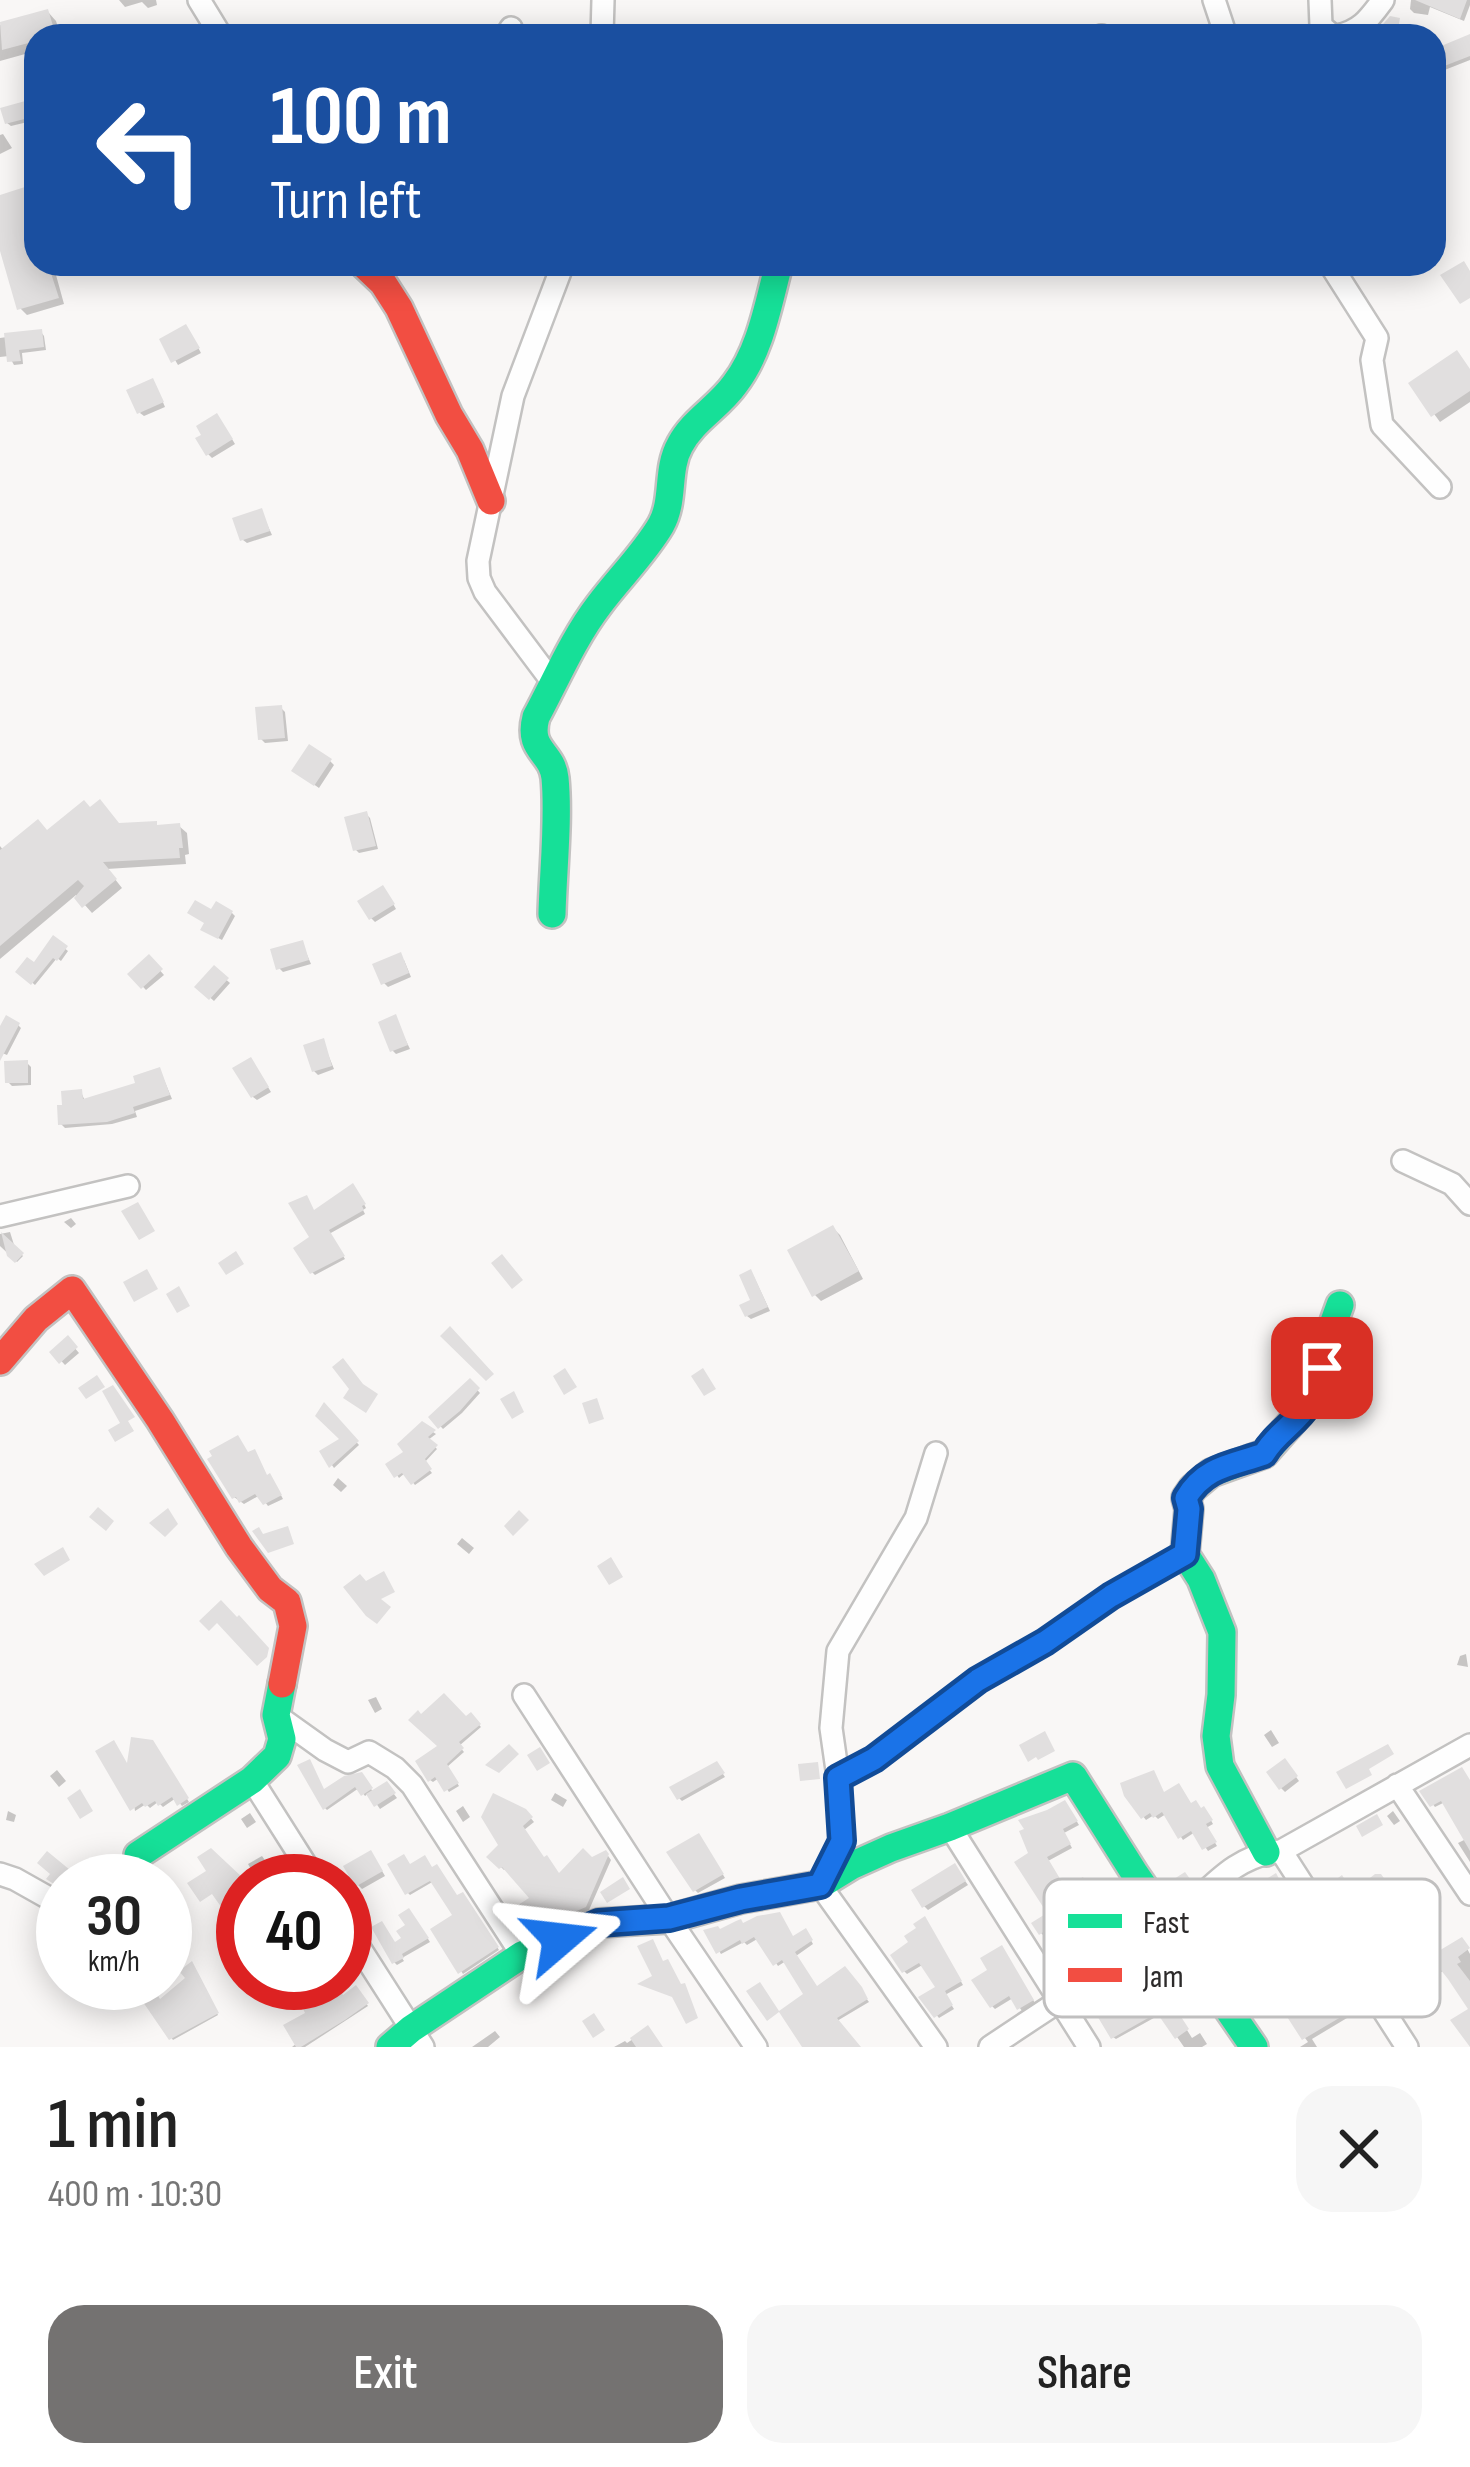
<!DOCTYPE html>
<meta charset="utf-8">
<style>
:root{--surface:#fff;--page:#f6f6f6;--text:#222;--muted:#767676;--accent:#747271}
body{margin:0;font-family:"Sofia Sans Condensed",sans-serif;background:var(--page);color:var(--text);height:100vh;display:flex;flex-direction:column;font-size:45px;white-space:nowrap}
*{box-sizing:border-box;margin:0}
p{font-size:39px;color:var(--muted)}
.icon{flex:none;width:66px;height:66px;fill:none;stroke:currentColor;stroke-width:2;stroke-linecap:round;stroke-linejoin:round}
.map{position:relative;height:2047px;overflow:hidden}
.details{display:flex;flex-direction:column;background:var(--surface);flex:1}
.details>*{flex:none}
.banner{position:absolute;left:24px;top:24px;width:1422px;height:252px;border-radius:36px;box-shadow:0 6px 30px #0003;background:#1a4fa0;color:#fff;overflow:hidden}
.speed{position:absolute;left:36px;top:1854px;display:flex;gap:24px;font-size:60px;font-weight:700;text-align:center}
.speed>*{display:grid;place-content:center;width:156px;height:156px;border-radius:50%;background:var(--surface);box-shadow:0 6px 30px #0003;line-height:1}
.speed small{font-size:30px;font-weight:400}
.speed .limit{border:18px solid #d22;background:#fff;color:#111}
.pin{position:absolute;display:grid;place-items:center;width:102px;height:102px;color:#fff;margin:-51px;border-radius:24px;box-shadow:0 6px 18px #0006}
.me{position:absolute;width:132px;margin:-66px;rotate:73deg;stroke-linejoin:round;filter:drop-shadow(0 0 9px #0008)}
.turn{display:flex;align-items:center;gap:42px;height:252px;padding:0 48px;font-size:54px}
.turn .icon{width:156px;height:156px;stroke-width:2.5}
.turn b{display:block;font-size:84px;line-height:102px}
.round{display:grid;place-items:center;flex:none;width:126px;height:126px;border-radius:36px;background:var(--page)}
.summary{display:flex;align-items:center;justify-content:space-between;height:204px;padding:0 48px}
h1{font-size:72px;font-weight:600;line-height:90px}
.cta{display:flex;gap:24px;margin-top:auto;padding:24px 48px}
.cta a{flex:1;height:138px;border-radius:36px;background:var(--accent);color:#fff;font-size:48px;font-weight:600;line-height:138px;text-align:center}
.cta a+a{background:var(--page);color:var(--text)}
.map>svg:first-child{display:block}
</style>
<div class="map">
<svg width="1470" height="2047" viewBox="0 0 1470 2047">
<rect width="100%" height="100%" fill="#f9f7f6"/>
<path fill="#0003" d="M119,0H156L157,5L148,8L142,2L125,7Z
M1411,0H1470V5L1464,21L1430,7L1428,15L1414,13L1410,9Z
M48,12L56,21L61,36H36V51L0,61V25Z
M1470,41V60L1437,73L1434,70V52Z
M36,101V120L11,126L7,123Z
M3,134L12,148L0,154V135Z
M28,190L36,203V264H53L64,304L27,315L20,308L0,241V198Z
M87,264H102L105,271L95,276Z
M41,332L44,336L46,350L22,353L23,364L14,365L9,356L0,357V338Z
M190,332L201,353L178,365L163,340Z
M1470,370V402L1440,422L1412,384Z
M156,386L165,407L144,416L140,413Z
M221,421L235,444L212,458L208,454L206,436Z
M261,511L272,535L247,543L243,540Z
M281,708L285,712L288,741L265,743L261,739Z
M330,761L334,765L319,788L299,774Z
M366,814L370,818L378,849L359,853L355,849Z
M156,824L160,828L179,826L187,833L189,854L185,855L186,864L107,869L122,888L92,913L76,895L0,959V846L4,851L48,833Z
M387,893L396,909L375,922L371,918Z
M212,913H232L235,916L222,940L207,932Z
M53,939L68,951L61,961L57,958L35,985L19,971L35,967Z
M302,943L311,964L283,972L279,968Z
M149,958L164,975L146,990L131,974Z
M404,960L411,977L388,987L384,983Z
M214,969L230,983L214,1001L198,987Z
M395,1018L410,1049L396,1054L392,1050Z
M18,1025L21,1028L7,1055L0,1052V1032Z
M323,1042L334,1069L318,1075L314,1071Z
M27,1063L31,1067V1085L12,1086L8,1082Z
M254,1064L271,1092L257,1100L253,1097Z
M160,1070L172,1099L135,1111L137,1117L112,1124L65,1128L61,1124L81,1092L85,1101L139,1085Z
M356,1189L366,1208L363,1210L365,1214L329,1234L345,1259L315,1275L312,1272L315,1213Z
M71,1218L76,1224L71,1228L64,1222Z
M833,1228L840,1235L863,1279L821,1301L815,1295Z
M10,1232L15,1248L23,1256L17,1262L0,1246V1234Z
M754,1277L770,1311L751,1319L747,1316L754,1301Z
M68,1340L79,1353L65,1365L53,1352Z
M470,1382L480,1393L462,1413L443,1429L433,1418Z
M325,1407L359,1445L334,1468L323,1452L343,1439Z
M422,1425L436,1434L428,1440L437,1449L424,1463L432,1473L415,1485L405,1473L399,1478L390,1465L407,1453Z
M267,1478L273,1480L283,1499L268,1506L260,1495L244,1504L234,1497Z
M338,1478L347,1486L341,1492L333,1485Z
M462,1538L474,1548L469,1554L457,1544Z
M1466,1654L1468,1667L1457,1665L1460,1656Z
M376,1697L382,1709L375,1713L368,1700Z
M471,1716L481,1727L459,1746L464,1752L447,1767L459,1786L449,1792L439,1778L433,1782L430,1780L442,1747Z
M1271,1730L1279,1743L1272,1747L1264,1735Z
M155,1747L189,1802L182,1806L176,1798L163,1807L158,1802L150,1808L146,1804L135,1811L129,1769Z
M1288,1766L1299,1781L1285,1792L1281,1788Z
M719,1768L725,1777L682,1801L679,1798Z
M57,1770L66,1781L59,1787L50,1776Z
M361,1775L374,1793L387,1785L397,1798L380,1809L369,1793L365,1796L359,1788L327,1810L325,1808V1793Z
M1470,1783V1862L1458,1843L1466,1839L1445,1802L1435,1807L1423,1792Z
M555,1793L567,1800L563,1807L551,1800Z
M1126,1795H1165L1207,1813L1213,1824L1206,1828L1217,1846L1208,1851L1195,1832L1183,1840L1166,1814L1158,1819L1154,1815L1146,1820Z
M463,1806L470,1817L463,1822L456,1811Z
M1068,1807L1079,1825L1064,1833L1072,1848L1048,1861L1066,1891L1085,1884L1095,1901L1078,1911L1100,1948L1085,1957L1063,1924L1044,1936L1041,1933L1051,1914L1032,1854Z
M8,1811L16,1815L14,1822L6,1820Z
M1393,1811L1400,1821L1394,1825L1387,1816Z
M250,1813L256,1822L247,1828L241,1819Z
M529,1816L534,1822L524,1830L544,1861L560,1877L606,1853L611,1860L589,1910L533,1934L529,1930L533,1899L507,1868L504,1870L491,1857Z
M701,1839L725,1878L698,1893L695,1890Z
M262,1856L276,1876L288,1869L295,1881H268L264,1875L257,1880L248,1864Z
M374,1857L385,1876L362,1889L358,1885Z
M404,1858L410,1867L425,1858L433,1870L437,1868L458,1899L463,1895L465,1898L499,1950L463,1974L435,1930L456,1916L434,1881L410,1895L408,1893L391,1865Z
M119,1863L126,1873L119,1876L113,1866Z
M958,1871L968,1885L928,1910L924,1906Z
M412,1914L430,1942L402,1958L404,1961L397,1965L394,1962L395,1946L405,1939Z
M927,1922L963,1985L945,1995L954,2009L939,2018L923,1998L939,1988L924,1964L907,1974L904,1971L912,1942Z
M707,1932L793,1939L808,1935L813,1944L796,1956L817,1990L844,1970L869,2002L837,2021L858,2047H806L807,1995L786,1961L778,1966L759,1938L747,1945L744,1942L721,1954Z
M1298,1933L1347,2018L1312,2039L1317,2047H1300L1308,2042L1305,2038L1300,2001Z
M1464,1943L1470,1954V2006L1444,1970L1419,1988L1401,1958L1409,1953L1437,1956Z
M1004,1952L1035,2003L1022,2011L1013,1998L995,2009L992,2006L991,1971Z
M243,1953V1977L232,1958Z
M1166,1957L1188,1993L1170,2003L1192,2038L1200,2033L1207,2044L1202,2047H1184L1161,2014L1116,2039L1113,2037L1124,2001Z
M191,1965L218,2015L173,2040L141,1993L148,1987L160,2003L189,1979Z
M247,1983H271L253,1993Z
M295,1983H333L343,1998L356,1989L368,2006L305,2047H292L297,2043L309,2014Z
M648,2029L661,2047H614L625,2041L627,2043Z
M495,2031L500,2037L488,2047H472Z"/>
<path fill="#e1dfdf" d="M1415,0H1467L1460,19Z
M48,9L56,36H36V41L2,50L0,22Z
M1390,16L1400,18L1397,36H1377L1378,30Z
M1470,34V56L1434,70V49Z
M36,98V116L5,124L0,108Z
M28,186L36,211V264H48L59,298L17,310L0,251V195Z
M1464,261L1470,271V298L1460,304L1440,275Z
M186,324L200,348L171,363L159,339Z
M42,329L44,347L19,350L21,361L7,362L4,333Z
M1457,350L1470,369V391L1431,417L1408,383Z
M153,378L164,402L137,414L126,390Z
M217,413L233,439L206,456L195,438L201,435L196,426Z
M262,508L270,531L240,541L232,518Z
M282,705L285,738L258,740L255,707Z
M309,744L332,759L314,786L291,771Z
M100,799L119,823L157,821V825L180,823L183,848H179L180,858L103,862L117,879L82,908L74,898L84,886L78,880L0,946V850L38,819L47,830L84,800L90,807Z
M367,811L376,846L353,851L344,817Z
M383,885L395,904L369,920L357,901Z
M195,900L211,909L216,901L233,911L218,939L200,930L204,923L187,913Z
M53,935L68,946L57,961L53,958L31,985L15,972L27,957L34,962Z
M303,940L309,960L276,970L270,949Z
M401,952L409,973L381,985L372,964Z
M149,954L163,969L141,989L127,974Z
M214,965L229,978L209,1000L194,987Z
M396,1014L408,1045L390,1052L378,1022Z
M6,1015L20,1023L0,1061V1026Z
M324,1038L332,1066L312,1072L303,1045Z
M251,1057L269,1087L251,1098L232,1068Z
M28,1060V1083H5L4,1061Z
M160,1067L170,1095L133,1107L135,1113L107,1122L58,1125L57,1105H62L61,1091L82,1089L83,1099L135,1083L133,1076Z
M353,1183L366,1204L362,1206L364,1210L329,1230L345,1256L310,1274L293,1248L309,1237L288,1203L307,1195L314,1210Z
M138,1202L155,1231L139,1240L121,1211Z
M833,1225L859,1271L812,1297L787,1250Z
M1,1232L24,1253L15,1263L7,1256Z
M236,1251L244,1264L226,1275L218,1263Z
M502,1254L523,1280L512,1289L491,1263Z
M147,1269L158,1289L134,1302L123,1282Z
M751,1269L768,1307L745,1317L739,1305L750,1300L739,1275Z
M179,1286L190,1306L177,1313L166,1294Z
M450,1326L494,1374L486,1381L440,1336Z
M68,1335L78,1347L59,1364L49,1352Z
M343,1358L363,1384L378,1394L366,1413L343,1398L349,1389L332,1367Z
M565,1368L577,1387L564,1395L553,1376Z
M703,1368L716,1389L704,1396L691,1376Z
M97,1375L105,1387L86,1399L78,1388Z
M470,1378L480,1388L460,1411L438,1429L428,1417Z
M113,1385L135,1417L128,1421L134,1431L115,1442L108,1430L120,1423L102,1391Z
M514,1391L524,1412L512,1419L500,1399Z
M597,1398L604,1419L589,1424L582,1403Z
M324,1402L359,1441L329,1468L319,1451L339,1439L315,1416Z
M422,1421L436,1430L428,1437L438,1445L425,1459L432,1469L411,1485L402,1473L394,1478L385,1464L403,1452L397,1444Z
M238,1435L248,1452L255,1449L267,1475L270,1473L282,1495L263,1505L255,1494L239,1503L236,1497L232,1499L207,1459L212,1456L209,1451Z
M98,1507L114,1521L106,1531L89,1517Z
M168,1508L178,1524L165,1537L149,1523Z
M519,1510L529,1520L513,1536L504,1526Z
M288,1526L294,1544L268,1553L252,1531L259,1527L263,1534Z
M63,1547L70,1560L44,1576L34,1564Z
M611,1557L623,1577L609,1585L597,1566Z
M384,1571L395,1592L381,1599L391,1607L377,1624L366,1616L343,1587L360,1574L366,1581Z
M221,1600L237,1617L239,1615L269,1648L267,1657L257,1666L217,1623L209,1631L199,1621Z
M444,1693L466,1716L471,1712L481,1724L459,1742L464,1748L447,1764L459,1783L444,1792L435,1777L428,1782L415,1761L437,1746L408,1720L418,1710L421,1714Z
M1045,1731L1055,1751L1038,1760L1036,1757L1028,1762L1019,1745Z
M131,1737L153,1740L189,1798L177,1806L172,1797L158,1806L155,1801L145,1807L142,1803L130,1811L95,1751L114,1740L127,1763Z
M509,1744L519,1754L499,1773L485,1765Z
M1388,1744L1394,1754L1369,1769L1372,1775L1346,1789L1336,1772Z
M540,1747L550,1763L537,1771L527,1755Z
M1285,1758L1298,1776L1279,1790L1266,1772Z
M310,1759L324,1789L344,1776L362,1772L373,1788L361,1796L355,1787L323,1810L297,1765Z
M717,1761L725,1773L677,1800L669,1787Z
M818,1762L820,1779L800,1781L798,1764Z
M1462,1767L1470,1780V1851L1441,1801L1430,1807L1419,1791Z
M1154,1770L1164,1792L1179,1783L1191,1803L1196,1800L1201,1808L1204,1806L1213,1820L1206,1824L1217,1842L1202,1850L1191,1831L1178,1839L1162,1812L1153,1818L1150,1813L1141,1819L1124,1796L1120,1783Z
M387,1781L396,1793L374,1807L366,1794Z
M80,1789L93,1811L80,1819L67,1798Z
M493,1793L526,1809L533,1817L523,1826L544,1857L547,1855L559,1873L583,1848L592,1857L606,1850L609,1854L586,1907L527,1932L515,1907L529,1898L502,1867L499,1869L486,1857L498,1845L481,1817Z
M1065,1800L1078,1821L1063,1829L1071,1844L1047,1857L1065,1887L1083,1877L1094,1897L1077,1907L1099,1944L1080,1956L1058,1922L1039,1935L1031,1923L1047,1913L1014,1862L1028,1853L1019,1831L1024,1829L1018,1820L1047,1810Z
M1377,1814L1383,1825L1362,1837L1356,1826Z
M699,1833L724,1874L693,1892L666,1852Z
M211,1848L243,1878V1888L233,1895L243,1909V1938L212,1894L200,1902L187,1883L206,1871L197,1857Z
M371,1850L383,1871L355,1887L343,1866Z
M47,1851L70,1870L57,1886L46,1879L50,1874L37,1863Z
M404,1854L410,1864L425,1855L432,1867L437,1864L457,1895L463,1892L499,1947L458,1974L430,1929L452,1915L430,1881L405,1895L387,1864Z
M955,1863L966,1881L922,1908L911,1890Z
M1185,1872L1193,1883L1174,1897L1166,1884Z
M1276,1873L1283,1886L1261,1900L1253,1887Z
M1375,1874H1381L1386,1881L1389,1878L1399,1893L1375,1907L1361,1885Z
M1342,1875L1357,1899L1338,1911L1323,1889Z
M623,1877L630,1889L607,1903L600,1892Z
M409,1908L429,1938L402,1954L404,1958L392,1964L371,1927L382,1921L395,1942L401,1938L396,1931L405,1925L398,1915Z
M780,1912L793,1936L806,1928L813,1940L795,1952L817,1986L845,1966L862,1987L868,1999L837,2018L861,2047H802L779,2012L767,2021L746,1991L760,1982L779,2011L803,1994L782,1960L773,1966L754,1937L742,1944L740,1940L716,1954L703,1930L718,1926L720,1929L736,1921L741,1919L743,1923L757,1916Z
M925,1916L962,1981L945,1991L953,2005L934,2018L918,1997L935,1987L919,1963L902,1973L890,1955L908,1942L904,1936L916,1928L913,1924Z
M1416,1920L1437,1952L1462,1937L1470,1948L1458,1957L1461,1962L1457,1964L1470,1981V2047L1450,2020L1468,2009L1448,1979L1440,1969L1415,1988L1397,1957L1404,1952L1394,1934Z
M1296,1926L1346,2014L1302,2040L1282,2009L1297,2000L1266,1944Z
M653,1939L663,1961L668,1959L681,1984L685,1983L698,2018L686,2024L672,1997L637,1984L652,1976L637,1946Z
M1002,1945L1034,2000L1017,2010L1009,1996L990,2008L971,1980L987,1970L980,1958Z
M1164,1951L1188,1989L1170,2000L1189,2029L1175,2039L1157,2013L1111,2039L1096,2014L1120,2000L1116,1993L1142,1979L1136,1968Z
M192,1961L219,2013L169,2040L143,2002L157,1994L160,1999L185,1978L179,1971Z
M291,1983H335L343,1995L356,1985L369,2003L345,2020L301,2047H296L283,2025L305,2013Z
M594,2013L605,2030L593,2038L582,2021Z
M648,2025L663,2047H636L630,2038Z"/>
<g fill="none" stroke-linecap="round" stroke-linejoin="round">
<g stroke="#c3c2c1" stroke-width="26">
<path id="street" d="M199,0L221,36
M1214,0L1226,36
M1320,0L1321,26L1333,36
M506,36L511,28
M602,36L603,0
M1101,36H1102
M1336,36C1360,32 1369,19 1383,0
M1330,264L1377,338L1372,360L1382,425L1440,487
M554,684L485,592L479,578L478,561L513,396L563,264
M1403,1161L1452,1184L1470,1204
M0,1216L128,1186
M936,1453L916,1518L838,1651L831,1728L838,1777L842,1841L820,1885L936,2047
M524,1695L669,1919L756,2047
M276,1715L325,1750L348,1762L369,1752L395,1768L412,1785L522,1955
M838,1777L873,1759L978,1680L1045,1642L1111,1596L1185,1554
M252,1780L316,1881
M1397,1785L1470,1894
M950,1827L1089,2047
M1281,1851L1407,2047
M0,1874L15,1879L63,1906
M345,1925L423,2047
M990,2047C1049,2007 1111,1969 1167,1926C1207,1896 1228,1856 1281,1851L1470,1745"/>
</g>
<g stroke="#c3c2c1" stroke-width="32">
<path id="fast" d="M552,914C553,872 559,819 555,778C552,751 527,751 536,717C556,680 573,639 599,605C619,578 644,554 661,525C675,500 666,470 680,445C693,420 719,407 735,384C761,350 768,304 779,264
M1266,1852L1220,1766L1216,1736L1221,1695L1222,1632L1201,1579L1185,1554L1189,1509L1186,1498L1193,1488L1211,1473L1264,1454L1309,1403L1319,1400L1324,1387L1323,1352L1340,1305
M138,1855L252,1780L277,1756L282,1739L276,1715L282,1684
M390,2047L411,2029L522,1955L599,1923L669,1919L741,1899L820,1885L851,1866L891,1848L950,1827L1073,1776L1135,1874L1254,2047"/>
</g>
<g stroke="#c3c2c1" stroke-width="32">
<path id="jam" d="M363,264L383,283L399,308L449,415L470,450L491,501
M0,1361L36,1319L72,1290L160,1420L239,1547L270,1589L287,1602L293,1626L282,1684"/>
</g>
<use href="#street" stroke="#fefefe" stroke-width="21"/>
<use href="#fast" stroke="#16e098" stroke-width="27"/>
<use href="#jam" stroke="#f24e42" stroke-width="27"/>
</g>
<g fill="none" stroke-linecap="round" stroke-linejoin="round">
<g stroke="#114b97" stroke-width="30">
<path id="route" d="M560,1939L599,1923L669,1918L741,1899L820,1885L842,1841L838,1778L874,1759L978,1680L1045,1642L1111,1596L1185,1554L1189,1509L1186,1498C1205,1466 1233,1465 1264,1454C1275,1434 1297,1423 1309,1403L1318,1400L1324,1388L1322,1368"/>
</g>
<use href="#route" stroke="#1a73e8" stroke-width="21"/>
</g>
<rect x="1044" y="1879" width="396" height="138" rx="18" fill="#fff" stroke="#c0bfbf" stroke-width="3"/>
<rect x="1068" y="1914" width="54" height="14" fill="#16e098"/>
<rect x="1068" y="1968" width="54" height="14" fill="#f24e42"/>
<g font-size="33" fill="#2c2a2a">
<text x="1143" y="1933">Fast</text>
<text x="1143" y="1987">Jam</text>
</g>
</svg>
<div class="speed"><div>30<small>km/h</small></div><div class="limit">40</div></div>
<div class="pin" style="left:1322px;top:1368px;background:#d93025"><svg class="icon" aria-label="arrive" viewBox="0 0 24 24"><path d="M6 21V4h12l-3 4 3 4H6"/></svg></div>
<svg class="me" style="left:560px;top:1939px" viewBox="-20 -20 40 40"><path d="M0-17L14 15 0 8-14 15z" fill="#1a73e8" stroke="#fff" stroke-width="4"/></svg>
<div class="banner">
<div class="turn"><svg class="icon" aria-label="left" viewBox="0 0 24 24"><path d="M17 20v-9H6M10 6l-5 5 5 5"/></svg><div><b>100 m</b>Turn left</div></div>
</div>
</div>
<section class="details">
<div class="summary"><div><h1>1 min</h1><p>400 m · 10:30</p></div><a class="round"><svg class="icon" aria-label="close" viewBox="0 0 24 24"><path d="M6 6l12 12M18 6L6 18"/></svg></a></div>
<div class="cta"><a>Exit</a><a>Share</a></div>
</section>
